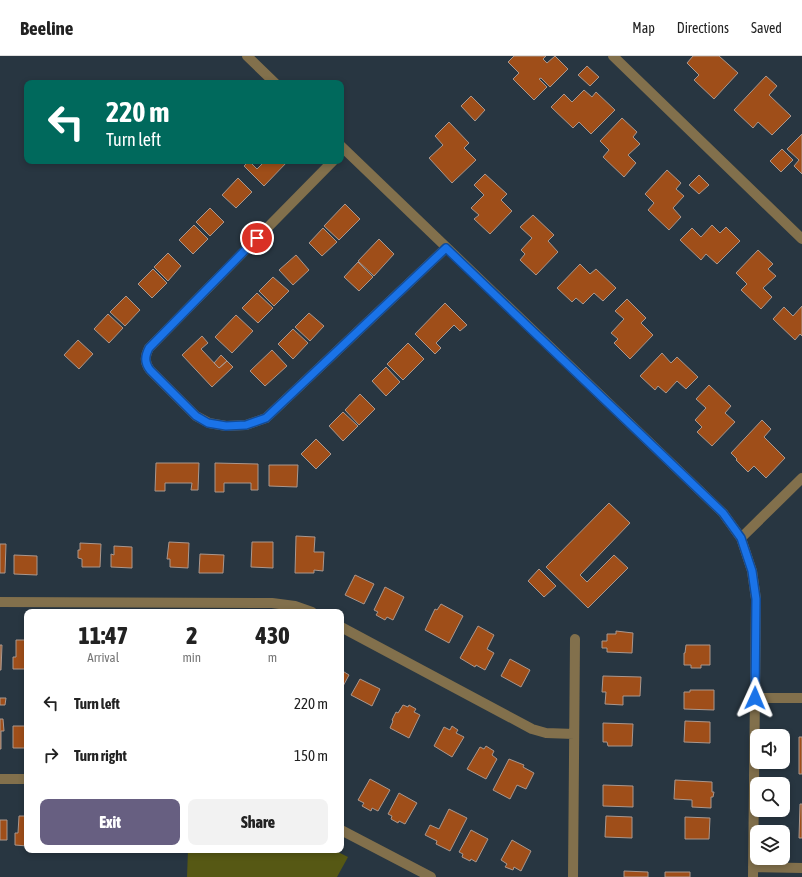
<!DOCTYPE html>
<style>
:root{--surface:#fff;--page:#f2f2f2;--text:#222;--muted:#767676;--line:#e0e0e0;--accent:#675f81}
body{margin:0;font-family:"Asap Condensed",sans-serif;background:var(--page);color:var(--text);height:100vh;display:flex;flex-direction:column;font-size:15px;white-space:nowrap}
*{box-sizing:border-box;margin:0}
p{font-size:13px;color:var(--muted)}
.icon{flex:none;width:22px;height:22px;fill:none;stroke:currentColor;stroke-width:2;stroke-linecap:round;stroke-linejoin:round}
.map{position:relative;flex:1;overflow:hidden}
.panel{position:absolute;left:24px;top:553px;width:320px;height:244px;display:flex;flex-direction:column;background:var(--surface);border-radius:8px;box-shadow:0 2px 6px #0003}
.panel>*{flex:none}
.banner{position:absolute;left:24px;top:24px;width:320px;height:84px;border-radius:8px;box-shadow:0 2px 6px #0003;background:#00695c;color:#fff;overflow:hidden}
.tools{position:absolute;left:750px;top:673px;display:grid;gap:8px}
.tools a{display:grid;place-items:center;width:40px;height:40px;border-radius:8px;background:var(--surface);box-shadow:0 2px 6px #0003;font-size:20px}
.pin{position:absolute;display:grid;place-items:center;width:34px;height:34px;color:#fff;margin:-17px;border:2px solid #fff;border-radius:50%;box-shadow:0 1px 4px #0007}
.me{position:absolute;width:44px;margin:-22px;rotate:1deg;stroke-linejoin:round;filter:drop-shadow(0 0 3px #0008)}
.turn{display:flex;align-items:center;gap:14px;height:84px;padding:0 16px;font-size:18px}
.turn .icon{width:52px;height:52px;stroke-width:2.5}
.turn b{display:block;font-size:28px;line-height:34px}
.eta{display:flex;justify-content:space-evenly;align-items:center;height:68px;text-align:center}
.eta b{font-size:24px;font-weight:800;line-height:28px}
.action{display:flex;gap:8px;margin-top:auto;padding:8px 16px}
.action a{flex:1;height:46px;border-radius:8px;background:var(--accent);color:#fff;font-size:16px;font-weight:800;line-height:46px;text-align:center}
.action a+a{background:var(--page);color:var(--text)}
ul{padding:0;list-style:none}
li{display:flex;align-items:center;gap:12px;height:52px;padding:0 16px}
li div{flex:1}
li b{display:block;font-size:15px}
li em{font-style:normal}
header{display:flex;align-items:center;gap:24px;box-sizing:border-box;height:56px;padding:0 20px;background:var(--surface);border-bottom:1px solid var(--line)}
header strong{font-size:19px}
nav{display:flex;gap:22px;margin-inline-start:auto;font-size:14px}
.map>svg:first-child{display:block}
</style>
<header>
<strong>Beeline</strong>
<nav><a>Map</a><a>Directions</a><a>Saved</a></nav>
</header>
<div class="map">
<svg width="802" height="821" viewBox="0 0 802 821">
<rect width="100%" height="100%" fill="#283641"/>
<path fill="#565814" d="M188,794H334L348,801L337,821H187Z"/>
<path fill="#9f4e19" stroke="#aa978d" d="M514,0H546L543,3L547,7L555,0L568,13L550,31L541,22L539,23L547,31L534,44L513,23L519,17L508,6Z
M693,0H719L738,17L714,43L694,24L699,19L687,7Z
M587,10L599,21L590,30L578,19Z
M766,20L777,30L769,39L791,60L772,79L758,66L753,72L734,54Z
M584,34L592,41L596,36L615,54L591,78L579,66L573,72L551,51L564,38L572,46Z
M471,40L485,54L475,65L461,50Z
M622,62L637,76L633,81L640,88L628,99L636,107L624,121L603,101L609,94L600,85Z
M449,66L469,87L464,92L476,104L452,127L429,102L443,89L435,80Z
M802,78V118L794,110L799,104L787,93Z
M782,93L793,104L781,116L770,105Z
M249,105L257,113L265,105H288L264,130L244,110Z
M667,114L681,127L676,133L684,140L673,152L681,161L669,174L648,154L654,147L645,138Z
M485,118L507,138L501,144L512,155L490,178L474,163L479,159L471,152L484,139L474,129Z
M699,119L709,129L699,138L689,129Z
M238,122L252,136L236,152L222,139Z
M345,148L360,163L339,184L324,170Z
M210,152L224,166L210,180L196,166Z
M533,159L554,179L548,185L558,196L536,219L520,204L525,198L521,194L532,182L520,171Z
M194,169L208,183L193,198L179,184Z
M712,169L720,177L726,171L740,185L717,208L706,198L701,204L680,184L692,172L701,181Z
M323,172L337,186L322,200L309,187Z
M379,183L394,198L374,220L358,205Z
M758,194L773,208L768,213L776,220L763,232L772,241L761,253L741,234L747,228L736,217Z
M168,197L181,210L168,225L154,211Z
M296,199L309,214L293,229L279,214Z
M358,206L373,221L359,235L344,221Z
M580,208L590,218L596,213L616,232L603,245L594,237L583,248L576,242L572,246L557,232Z
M153,213L167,227L152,242L138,228Z
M273,221L289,235L274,250L259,235Z
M257,237L273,252L258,267L242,252Z
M126,240L140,254L125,270L110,256Z
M627,243L646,262L641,267L653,279L630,303L614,287L618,283L611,277L624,263L615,255Z
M445,247L467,269L460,275L454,269L436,287L441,292L435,298L415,278Z
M802,250V280L800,278L795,284L773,263L784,251L793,260Z
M309,257L324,270L310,285L295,271Z
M108,258L123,272L109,287L94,273Z
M236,259L253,275L232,297L215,281Z
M293,273L308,287L293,303L278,288Z
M202,280L208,287L201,293L219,312L227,305L233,311L212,331L182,299Z
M78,284L93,298L79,313L64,299Z
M408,287L424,303L403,324L387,308Z
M272,294L287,310L265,330L250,315Z
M662,297L671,307L677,301L698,321L686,333L677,325L666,337L658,330L655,334L640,320Z
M221,299L227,305L219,312L214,307Z
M386,311L400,326L386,340L372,325Z
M709,329L731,350L725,357L735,366L712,390L697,376L702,371L695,364L706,352L696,343Z
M360,338L375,353L359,369L345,354Z
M343,356L358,370L343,385L329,370Z
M762,364L771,373L764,381L785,402L766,422L754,410L748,416L736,404L737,403L731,397Z
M316,383L331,398L316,413L301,398Z
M156,407H199L198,434H191L192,427H165V435H155Z
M215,407L258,408V434H251V427H224V436H215Z
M269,409H298L297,431L269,430Z
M609,447L630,467L580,519L587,526L614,499L628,512L588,552L546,511Z
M296,480L315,481L314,496H324L323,515L314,514V517H295Z
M169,486L189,487L188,512L170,511V503H167Z
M252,486H273V512L251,511Z
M80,487L101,488L100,511H82V503L78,502V494H80Z
M0,488H6L5,517H0Z
M114,490L132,491V512L111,511V498L114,499Z
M200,498L224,499L223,517H199Z
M14,499L37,500V519L14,518Z
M539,513L556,530L544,541L528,525Z
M355,519L374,528L364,548L345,539Z
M385,531L404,541L393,564L387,561L385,564L376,559L378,556L374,554Z
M441,548L463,560L449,587L425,574L435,553L437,554Z
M478,570L494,579L487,593L494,597L485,614L476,609L475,611L460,602Z
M616,575L633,577L632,597L607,596V592H602V585H607V578H616Z
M16,584H27V613H13V601H16Z
M0,589H2L1,614H0Z
M686,589H710V609H701V612H691V609H684V597H685Z
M510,603L530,614L521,631L501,620Z
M341,614L349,619L341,634Z
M603,620L641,621L640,640H623V649L605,648L606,636H602Z
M360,623L380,633L372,650L351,639Z
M690,634H714V654L684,653V636H690Z
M0,642H6L5,649H0Z
M403,649L408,651L409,649L416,653L414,656L420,659L409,682L390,672L393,665L392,664L396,656L398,657Z
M0,663H3L4,675H1V693H0Z
M685,665L710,666V687L684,686Z
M603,667L633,668L632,690H608L607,686H603Z
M13,670H27V692H13Z
M452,670L458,674L456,677L464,681L452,701L434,690L444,671L450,674Z
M799,681H802V718H799Z
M486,690L494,695L492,699L497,703L486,723L467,713L480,691L484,693Z
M509,703L524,709L523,711L534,717L526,733L517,729L510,743L493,734Z
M370,723L390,734L378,755L372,752L371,755L362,750L364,747L358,744Z
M675,724L712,726V736H714L713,741H711V752L692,751V744L674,743Z
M603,729L633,730V751L603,750Z
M399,737L417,747L405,768L399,765L398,767L391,763L392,760L388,758Z
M800,748H802V782H799Z
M449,753L467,762L450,795L436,788L437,785L425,779L430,769L439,773Z
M19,760H27V790L15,789V777H18Z
M606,760L632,761V782L605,781Z
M685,761L710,762L709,783H685Z
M0,764H7V784H0Z
M471,774L488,783L476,806L471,803L470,805L462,801L463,798L459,796Z
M512,784L531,795L521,815L514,811L513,814L505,811L507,808L501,804Z
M115,794H135V796H115Z
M624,815L648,816V821H624Z
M665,816H690V821H665Z"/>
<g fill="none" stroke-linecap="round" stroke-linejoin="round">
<path stroke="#82704c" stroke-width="10" d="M247,0L275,27
M613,0L802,183
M341,90L723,457L741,482L752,515L756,543L753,821
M333,105L149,292C145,300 144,306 150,314L196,360L209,367L226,370L246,369L266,362L446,192
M741,482L802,422
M0,546L272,547L295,550L312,556
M341,571L532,673L546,677L574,678
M755,642H802
M0,723H27
M341,774L431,821
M753,811L802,812
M573,821L575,583"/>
</g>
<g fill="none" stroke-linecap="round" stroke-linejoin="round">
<g stroke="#114b97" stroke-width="10">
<path id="route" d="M257,182L149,292C145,300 144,306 150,314L196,360L208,367L226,370L246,369L266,362L446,192L723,457L741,482L752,515L756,543L755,642"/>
</g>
<use href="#route" stroke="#1a73e8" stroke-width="7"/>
</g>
</svg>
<div class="tools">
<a><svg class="icon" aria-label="sound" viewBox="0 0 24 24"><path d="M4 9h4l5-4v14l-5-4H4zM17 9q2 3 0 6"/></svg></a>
<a><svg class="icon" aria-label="search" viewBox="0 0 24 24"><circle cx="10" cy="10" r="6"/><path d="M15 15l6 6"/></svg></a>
<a><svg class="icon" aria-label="layers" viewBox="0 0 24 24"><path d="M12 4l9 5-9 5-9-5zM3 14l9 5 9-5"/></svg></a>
</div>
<div class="pin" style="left:257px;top:182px;background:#d93025"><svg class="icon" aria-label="arrive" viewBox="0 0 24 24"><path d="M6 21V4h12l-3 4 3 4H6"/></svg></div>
<svg class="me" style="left:755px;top:642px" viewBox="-20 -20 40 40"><path d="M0-17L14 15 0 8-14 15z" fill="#1a73e8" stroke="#fff" stroke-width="4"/></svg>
<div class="banner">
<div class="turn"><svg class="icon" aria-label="left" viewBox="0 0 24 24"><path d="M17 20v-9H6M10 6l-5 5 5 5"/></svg><div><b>220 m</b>Turn left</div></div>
</div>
<section class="panel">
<div class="eta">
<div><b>11:47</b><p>Arrival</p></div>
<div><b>2</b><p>min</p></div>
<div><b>430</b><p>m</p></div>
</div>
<ul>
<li><svg class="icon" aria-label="left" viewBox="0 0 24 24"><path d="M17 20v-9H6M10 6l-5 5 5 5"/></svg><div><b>Turn left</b></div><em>220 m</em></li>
<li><svg class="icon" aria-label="right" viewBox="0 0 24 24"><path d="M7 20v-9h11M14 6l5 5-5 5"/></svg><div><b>Turn right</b></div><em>150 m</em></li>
</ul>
<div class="action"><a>Exit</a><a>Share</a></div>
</section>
</div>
